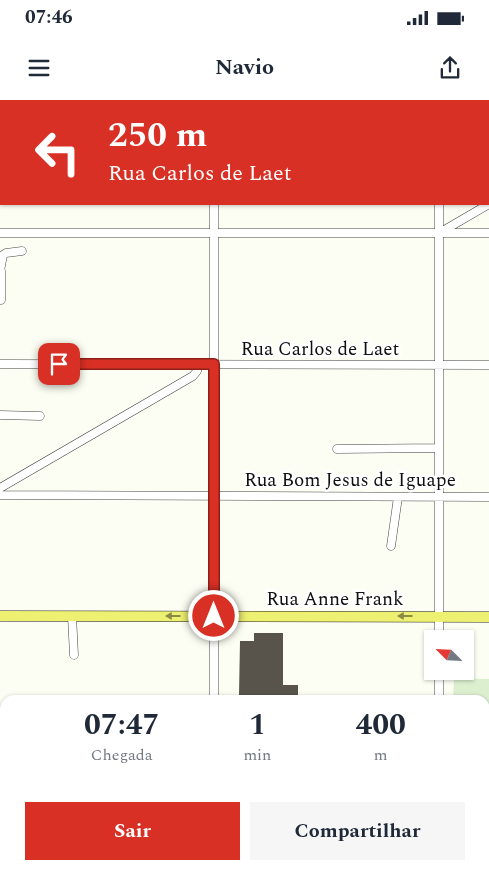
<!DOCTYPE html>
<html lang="pt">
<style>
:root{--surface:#fff;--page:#f6f6f7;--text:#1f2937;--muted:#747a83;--accent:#d93025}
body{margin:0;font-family:Spectral,serif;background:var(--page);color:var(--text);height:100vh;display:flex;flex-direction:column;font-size:19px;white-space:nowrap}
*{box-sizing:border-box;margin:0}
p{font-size:16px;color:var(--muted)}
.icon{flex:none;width:28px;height:28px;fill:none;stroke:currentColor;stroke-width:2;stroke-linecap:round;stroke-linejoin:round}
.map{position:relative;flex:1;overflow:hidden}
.drawer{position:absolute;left:0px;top:595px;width:490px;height:175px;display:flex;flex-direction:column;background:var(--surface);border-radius:15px 15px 0 0;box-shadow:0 1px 4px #0004}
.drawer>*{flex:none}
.hud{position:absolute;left:0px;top:0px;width:490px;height:105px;box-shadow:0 1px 4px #0004;background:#d93025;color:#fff;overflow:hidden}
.needle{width:32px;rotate:294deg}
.buttons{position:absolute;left:424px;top:530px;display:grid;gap:10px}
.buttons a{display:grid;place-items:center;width:50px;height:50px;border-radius:0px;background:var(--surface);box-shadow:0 1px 4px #0004;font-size:25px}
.pin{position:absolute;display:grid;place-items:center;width:42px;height:42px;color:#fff;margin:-21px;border-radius:10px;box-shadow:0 2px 8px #0006}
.me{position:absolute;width:55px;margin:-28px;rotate:0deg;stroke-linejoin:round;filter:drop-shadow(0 0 4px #0008)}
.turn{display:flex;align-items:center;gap:18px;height:105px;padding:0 25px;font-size:22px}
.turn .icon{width:65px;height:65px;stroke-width:2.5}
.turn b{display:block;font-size:35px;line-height:42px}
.eta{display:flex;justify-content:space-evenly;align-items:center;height:85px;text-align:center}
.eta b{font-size:30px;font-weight:700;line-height:35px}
.action{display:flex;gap:10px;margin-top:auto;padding:10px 25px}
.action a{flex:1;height:58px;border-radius:0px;background:var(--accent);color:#fff;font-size:20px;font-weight:700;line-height:58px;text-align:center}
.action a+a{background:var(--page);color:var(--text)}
.status{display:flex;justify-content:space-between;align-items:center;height:35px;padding:0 25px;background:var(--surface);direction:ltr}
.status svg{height:14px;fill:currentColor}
header{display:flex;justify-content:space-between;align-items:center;height:65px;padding:0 25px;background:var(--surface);font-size:22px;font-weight:700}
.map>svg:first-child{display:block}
</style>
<div class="status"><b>07:46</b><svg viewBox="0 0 49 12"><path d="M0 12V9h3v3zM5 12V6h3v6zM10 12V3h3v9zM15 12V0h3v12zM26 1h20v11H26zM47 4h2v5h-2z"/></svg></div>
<header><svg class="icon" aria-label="menu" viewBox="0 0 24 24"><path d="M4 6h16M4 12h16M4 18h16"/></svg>Navio<svg class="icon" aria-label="share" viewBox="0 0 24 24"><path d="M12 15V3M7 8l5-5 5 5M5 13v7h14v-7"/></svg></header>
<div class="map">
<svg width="489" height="770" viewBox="0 0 489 770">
<rect width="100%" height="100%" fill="#fdfef3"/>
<path fill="#dcefcf" d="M454,578L489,579V604H485V600H453Z"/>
<path fill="#58544c" d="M254,533H283V585H298V600H232V595H239L240,541H254Z"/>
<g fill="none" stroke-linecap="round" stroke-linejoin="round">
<g stroke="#434343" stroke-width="9">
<path id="minor" d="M0,1H4
M214,1V0
M439,1V0
M0,79H1
M439,104V539
M441,132L489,104
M0,133H489
M0,171L3,155L6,153L22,151
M1,171V200
M0,264L489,265
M0,315L40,316
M337,349L439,348
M0,388L193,276L197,271L198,265
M0,395L489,397
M391,446L398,397
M72,516L74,555
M439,571V600
M214,600V104
M0,628H5
M485,629H489
M0,639H5
M485,640H489
M0,650H5
M485,651H489
M485,719V739
M439,765V770
M214,770V765"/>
</g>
<g stroke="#212121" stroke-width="11">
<path id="major" d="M0,516L489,517
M0,761H5
M485,762H489"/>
</g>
<use href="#minor" stroke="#fff" stroke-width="8"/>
<use href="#major" stroke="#edf071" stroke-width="10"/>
</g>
<defs><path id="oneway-solid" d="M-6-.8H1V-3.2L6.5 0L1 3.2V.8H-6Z" transform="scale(1.25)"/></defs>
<g fill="#8a8b45">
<use href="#oneway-solid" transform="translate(173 516) rotate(-180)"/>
<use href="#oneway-solid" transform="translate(405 516) rotate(-180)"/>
</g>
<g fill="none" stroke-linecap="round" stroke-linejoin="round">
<g stroke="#8d1f18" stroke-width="12">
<path id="route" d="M59,264H214V516"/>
</g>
<use href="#route" stroke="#d93025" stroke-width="9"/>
</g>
<g text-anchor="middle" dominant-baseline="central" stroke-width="5" stroke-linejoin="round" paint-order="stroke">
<g font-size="19" fill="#101010" stroke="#fff">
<text x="320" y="249">Rua Carlos de Laet</text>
<text x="350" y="380">Rua Bom Jesus de Iguape</text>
<text x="335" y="499">Rua Anne Frank</text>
</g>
</g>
</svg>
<div class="buttons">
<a><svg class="needle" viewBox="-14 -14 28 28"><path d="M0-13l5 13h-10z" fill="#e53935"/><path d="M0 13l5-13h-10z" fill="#747a83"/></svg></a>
</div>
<div class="pin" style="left:59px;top:264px;background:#d93025"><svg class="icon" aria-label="arrive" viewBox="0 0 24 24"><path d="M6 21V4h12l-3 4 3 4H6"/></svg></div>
<svg class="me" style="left:214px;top:516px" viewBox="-20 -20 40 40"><circle r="17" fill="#d93025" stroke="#fff" stroke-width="3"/><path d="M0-11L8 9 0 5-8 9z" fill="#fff"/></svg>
<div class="hud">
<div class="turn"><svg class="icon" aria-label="left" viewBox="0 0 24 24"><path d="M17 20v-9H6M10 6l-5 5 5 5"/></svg><div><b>250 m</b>Rua Carlos de Laet</div></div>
</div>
<section class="drawer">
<div class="eta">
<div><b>07:47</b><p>Chegada</p></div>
<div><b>1</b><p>min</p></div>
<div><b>400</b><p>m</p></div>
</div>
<div class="action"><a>Sair</a><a>Compartilhar</a></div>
</section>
</div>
